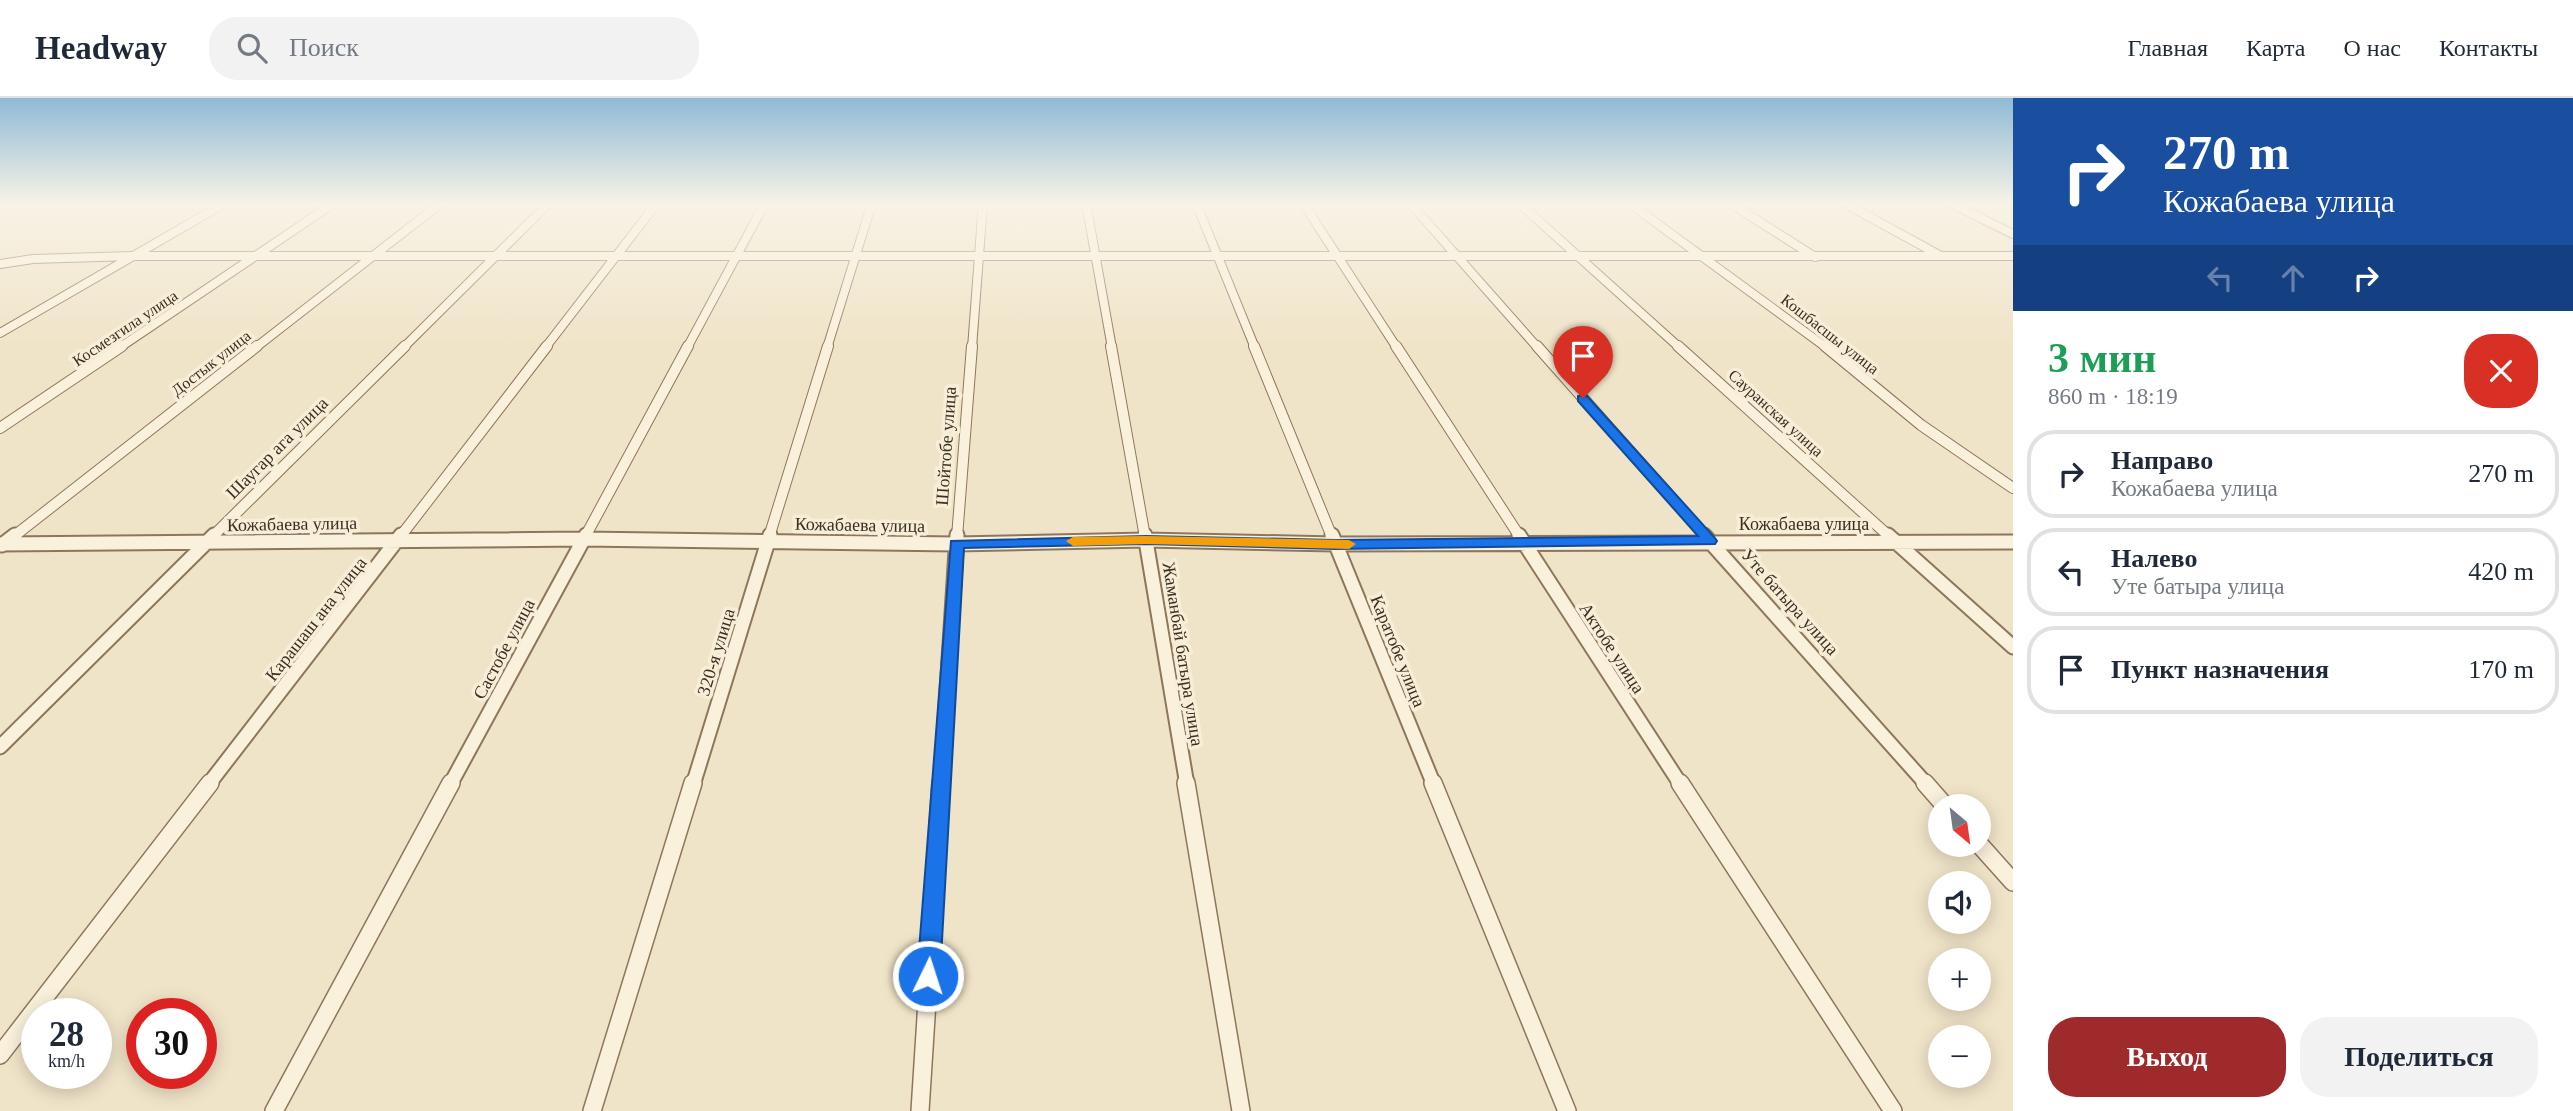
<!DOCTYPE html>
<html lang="ru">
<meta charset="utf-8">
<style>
:root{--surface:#fff;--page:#f2f2f3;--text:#1f2937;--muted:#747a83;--line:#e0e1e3;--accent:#9e2a2b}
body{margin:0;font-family:"Times New Roman",serif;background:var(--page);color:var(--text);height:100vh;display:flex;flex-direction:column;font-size:26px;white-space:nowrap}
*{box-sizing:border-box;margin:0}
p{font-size:23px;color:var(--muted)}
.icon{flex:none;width:38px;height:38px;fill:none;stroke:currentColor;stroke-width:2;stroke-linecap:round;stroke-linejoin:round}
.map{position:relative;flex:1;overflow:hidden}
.side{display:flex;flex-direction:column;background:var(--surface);width:560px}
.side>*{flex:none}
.guide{background:#1a4fa0;color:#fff;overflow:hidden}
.needle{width:46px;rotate:151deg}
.fabs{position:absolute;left:1928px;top:696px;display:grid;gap:14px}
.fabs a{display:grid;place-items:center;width:63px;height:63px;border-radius:50%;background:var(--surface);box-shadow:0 4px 18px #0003;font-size:35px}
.speed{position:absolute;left:21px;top:900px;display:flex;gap:14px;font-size:35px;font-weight:700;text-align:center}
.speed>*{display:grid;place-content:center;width:91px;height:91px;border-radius:50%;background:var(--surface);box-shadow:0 4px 18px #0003;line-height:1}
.speed small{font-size:18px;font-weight:400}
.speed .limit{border:10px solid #d22;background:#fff;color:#111}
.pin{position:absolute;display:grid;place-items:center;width:60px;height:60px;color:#fff;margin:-72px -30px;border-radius:50% 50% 50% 0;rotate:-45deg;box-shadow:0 0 7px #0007}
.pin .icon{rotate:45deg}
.me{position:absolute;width:77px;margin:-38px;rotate:4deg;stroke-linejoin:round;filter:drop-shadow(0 0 5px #0008)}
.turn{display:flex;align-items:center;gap:24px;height:147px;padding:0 35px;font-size:32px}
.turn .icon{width:91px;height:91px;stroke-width:2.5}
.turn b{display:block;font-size:49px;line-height:60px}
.lanes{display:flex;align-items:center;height:66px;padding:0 35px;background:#0003;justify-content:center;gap:35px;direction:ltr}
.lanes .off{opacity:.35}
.round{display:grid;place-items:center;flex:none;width:74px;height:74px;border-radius:28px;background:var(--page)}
.overview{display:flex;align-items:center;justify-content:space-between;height:119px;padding:0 35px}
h1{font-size:42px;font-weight:700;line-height:52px;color:#1e9e55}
.cta{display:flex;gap:14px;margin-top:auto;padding:14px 35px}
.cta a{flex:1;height:80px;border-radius:28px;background:var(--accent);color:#fff;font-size:28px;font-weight:700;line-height:80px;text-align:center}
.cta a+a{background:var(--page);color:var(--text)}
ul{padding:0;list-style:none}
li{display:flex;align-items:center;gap:21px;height:88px;margin:0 14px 10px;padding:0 21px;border:4px solid var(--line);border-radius:28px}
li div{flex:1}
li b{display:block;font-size:26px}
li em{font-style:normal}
header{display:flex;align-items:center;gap:42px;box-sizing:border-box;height:98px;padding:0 35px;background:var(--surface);border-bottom:2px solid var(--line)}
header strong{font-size:33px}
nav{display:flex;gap:38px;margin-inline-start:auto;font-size:24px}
.search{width:490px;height:63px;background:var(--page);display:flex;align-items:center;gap:18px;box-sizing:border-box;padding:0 24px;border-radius:28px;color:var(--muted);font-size:26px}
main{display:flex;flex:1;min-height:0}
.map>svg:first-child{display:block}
</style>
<header>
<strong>Headway</strong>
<div class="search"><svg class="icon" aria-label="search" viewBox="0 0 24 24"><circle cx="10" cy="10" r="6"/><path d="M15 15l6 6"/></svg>Поиск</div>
<nav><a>Главная</a><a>Карта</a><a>О нас</a><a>Контакты</a></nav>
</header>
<main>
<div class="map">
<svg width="2013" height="1013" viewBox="0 0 2013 1013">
<rect width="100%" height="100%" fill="#f0e4c8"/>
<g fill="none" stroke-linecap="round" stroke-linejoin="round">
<g stroke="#8d765c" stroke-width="10">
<path id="minor-far3" d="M1086,105L1112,250
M1196,105L1255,250
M1303,105L1397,250
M1410,105L1538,250
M1519,105L1680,250
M1629,105L1827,250
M1730,105L1815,159
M1844,105L1939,157
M1950,105L2013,136
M0,166L33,161L131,158H2013
M0,235L225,105
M119,250L334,105
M255,250L441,105
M403,250L549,105
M545,250L657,105
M687,250L765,105
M827,250L872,105
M972,250L983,105"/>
</g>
<g stroke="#8d765c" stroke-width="12">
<path id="minor-far2" d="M1111,248L1145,439
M1254,248L1332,439
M1396,248L1520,439
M1537,248L1706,439
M1678,248L1890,439
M1825,248L1921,327L2013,390
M0,330L122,248
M13,439L257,248
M212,439L405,248
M400,439L547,248
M585,439L688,248
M769,439L828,248
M957,439L972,248"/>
</g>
<g stroke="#8d765c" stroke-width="17">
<path id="minor-far1" d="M1145,437L1187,687
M1332,437L1434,687
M1519,437L1681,687
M1704,437L1927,687
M1888,437L2013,549
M0,446L583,441L956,446L1146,442L1335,446L2013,444
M2,447L15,437
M0,649L214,437
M208,687L401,437
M450,687L586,437
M693,687L770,437
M941,687L957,437"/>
</g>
<g stroke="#8d765c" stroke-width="20">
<path id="minor" d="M1186,685L1241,1013
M1433,685L1567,1013
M1680,685L1893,1013
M1925,685L1946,709
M1979,746L2013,784
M0,957L210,685
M274,1013L451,685
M592,1013L693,685
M920,1013L941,685"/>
</g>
<use href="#minor-far3" stroke="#faf1dc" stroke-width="8"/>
<use href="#minor-far2" stroke="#faf1dc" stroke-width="10"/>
<use href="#minor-far1" stroke="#faf1dc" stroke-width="13"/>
<use href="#minor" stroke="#faf1dc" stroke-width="17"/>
</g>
<linearGradient id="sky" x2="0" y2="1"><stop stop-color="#8fbad6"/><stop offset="0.43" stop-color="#f8f3e6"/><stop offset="1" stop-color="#f8f3e6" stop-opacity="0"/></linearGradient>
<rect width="2013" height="247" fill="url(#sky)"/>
<path fill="#1a73e8" stroke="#114b97" stroke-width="2" d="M1583,297L1587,298L1715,440L1717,443L1715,446L1335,451L1146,446L964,450L940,878L936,885L928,888L920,885L917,878L951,443L1146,438L1335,442L1698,438L1578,303V298Z"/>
<path fill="#f59e0b" d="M1146,438L1349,442L1356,446L1349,451L1146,446L1073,448L1066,443L1073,439Z"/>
<g text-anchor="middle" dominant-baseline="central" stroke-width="7" stroke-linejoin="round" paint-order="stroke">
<g font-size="16" fill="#3d2e20" stroke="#f7eed8">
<text transform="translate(125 230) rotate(-34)">Космезгила улица</text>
<text transform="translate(1830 236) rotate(38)">Кошбасшы улица</text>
<text transform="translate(211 265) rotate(-38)">Достык улица</text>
<text transform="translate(1776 315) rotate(42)">Сауранская улица</text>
</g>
<g font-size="18" fill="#3d2e20" stroke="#f7eed8">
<text transform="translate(946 348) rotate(-86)">Шойтобе улица</text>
<text transform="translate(277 350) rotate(-45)">Шаугар ага улица</text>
<text transform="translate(292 426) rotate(-1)">Кожабаева улица</text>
<text x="1804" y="426">Кожабаева улица</text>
<text transform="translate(860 427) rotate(1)">Кожабаева улица</text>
<text transform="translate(1790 504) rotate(48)">Уте батыра улица</text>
<text transform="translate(316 521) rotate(-52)">Карашаш ана улица</text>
<text transform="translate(1612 550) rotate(57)">Актобе улица</text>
<text transform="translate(504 551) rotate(-62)">Састобе улица</text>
<text transform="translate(1398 553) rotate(68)">Каратобе улица</text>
<text transform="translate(716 554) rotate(-73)">320-я улица</text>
<text transform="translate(1183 556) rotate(81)">Жаманбай батыра улица</text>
</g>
</g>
</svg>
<div class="fabs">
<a><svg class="needle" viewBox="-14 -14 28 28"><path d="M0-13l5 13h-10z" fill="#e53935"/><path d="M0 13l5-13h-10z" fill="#747a83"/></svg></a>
<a><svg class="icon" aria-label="sound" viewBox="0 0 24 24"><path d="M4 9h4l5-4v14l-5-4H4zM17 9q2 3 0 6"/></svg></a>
<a>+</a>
<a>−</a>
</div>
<div class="speed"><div>28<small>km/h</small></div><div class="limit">30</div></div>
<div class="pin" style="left:1583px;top:300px;background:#d93025"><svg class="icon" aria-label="arrive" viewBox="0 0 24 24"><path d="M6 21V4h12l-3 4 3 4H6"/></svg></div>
<svg class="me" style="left:928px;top:878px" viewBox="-20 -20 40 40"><circle r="17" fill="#1a73e8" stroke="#fff" stroke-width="3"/><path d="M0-11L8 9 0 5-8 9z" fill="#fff"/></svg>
</div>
<section class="side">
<div class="guide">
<div class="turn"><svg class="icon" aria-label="right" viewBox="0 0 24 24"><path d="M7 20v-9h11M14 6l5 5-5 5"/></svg><div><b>270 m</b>Кожабаева улица</div></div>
<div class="lanes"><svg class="icon off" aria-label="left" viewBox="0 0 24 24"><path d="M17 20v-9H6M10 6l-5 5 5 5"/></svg><svg class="icon off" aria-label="ahead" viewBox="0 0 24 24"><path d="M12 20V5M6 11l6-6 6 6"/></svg><svg class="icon" aria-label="right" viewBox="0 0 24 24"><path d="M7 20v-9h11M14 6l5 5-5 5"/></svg></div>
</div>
<div class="overview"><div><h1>3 мин</h1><p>860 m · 18:19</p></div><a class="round" style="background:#d93025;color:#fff"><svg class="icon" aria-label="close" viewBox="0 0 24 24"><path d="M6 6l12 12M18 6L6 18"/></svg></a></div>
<ul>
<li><svg class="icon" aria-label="right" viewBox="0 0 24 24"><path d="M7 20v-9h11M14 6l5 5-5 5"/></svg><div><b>Направо</b><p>Кожабаева улица</p></div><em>270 m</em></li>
<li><svg class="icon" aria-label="left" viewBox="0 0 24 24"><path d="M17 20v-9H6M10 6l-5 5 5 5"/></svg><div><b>Налево</b><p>Уте батыра улица</p></div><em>420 m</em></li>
<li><svg class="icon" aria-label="arrive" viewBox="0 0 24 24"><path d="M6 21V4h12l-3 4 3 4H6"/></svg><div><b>Пункт назначения</b></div><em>170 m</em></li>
</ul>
<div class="cta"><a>Выход</a><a>Поделиться</a></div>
</section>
</main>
